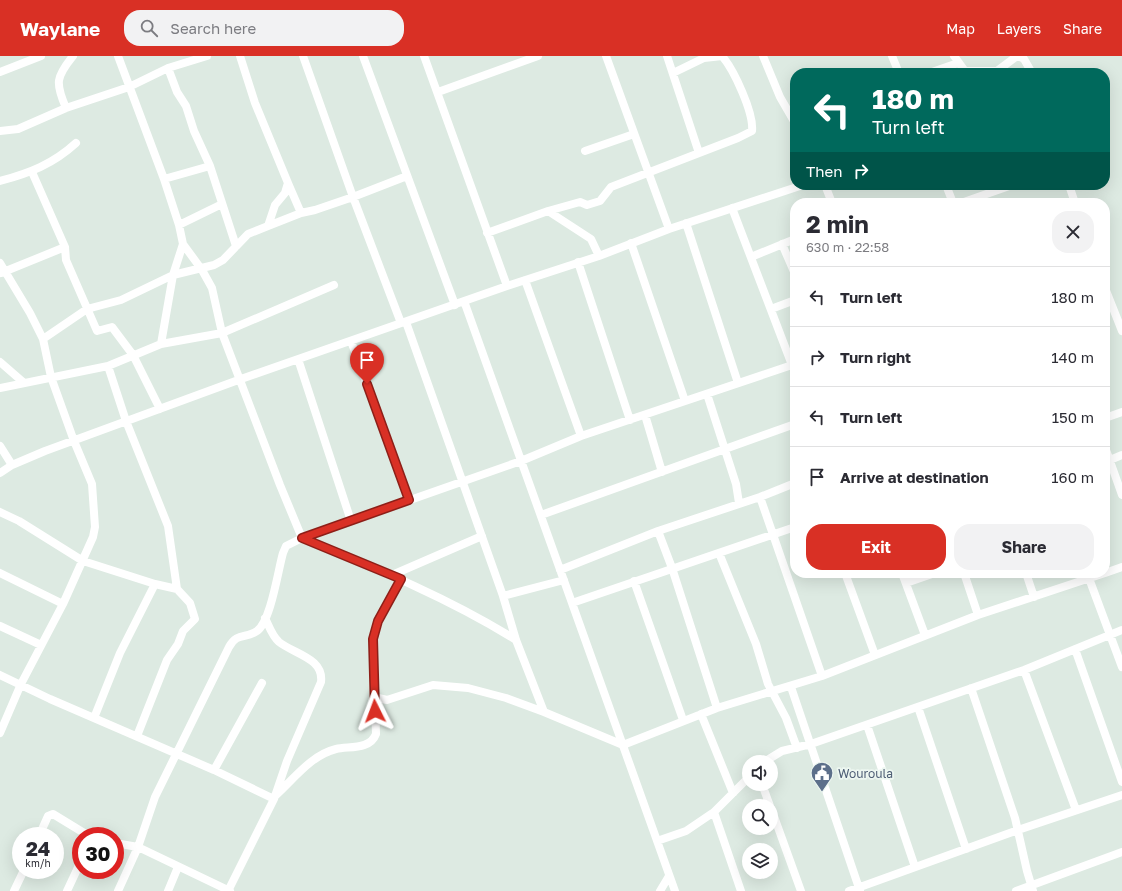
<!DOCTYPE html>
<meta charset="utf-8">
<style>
:root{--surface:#fff;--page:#f2f2f3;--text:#2b2b33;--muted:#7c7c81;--line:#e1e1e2;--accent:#d93025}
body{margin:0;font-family:"Golos Text",sans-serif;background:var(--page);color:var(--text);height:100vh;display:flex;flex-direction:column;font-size:15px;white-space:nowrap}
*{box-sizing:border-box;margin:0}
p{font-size:13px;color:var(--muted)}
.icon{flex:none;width:22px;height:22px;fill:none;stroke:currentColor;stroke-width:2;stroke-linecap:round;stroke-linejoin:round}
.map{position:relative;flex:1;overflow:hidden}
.side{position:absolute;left:790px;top:142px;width:320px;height:380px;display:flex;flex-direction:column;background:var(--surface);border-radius:16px;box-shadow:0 4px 16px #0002}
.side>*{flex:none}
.hud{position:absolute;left:790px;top:12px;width:320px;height:122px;border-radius:16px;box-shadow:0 4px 16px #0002;background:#00695c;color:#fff;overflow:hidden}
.fabs{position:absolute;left:742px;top:699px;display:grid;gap:8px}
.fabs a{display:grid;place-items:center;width:36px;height:36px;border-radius:50%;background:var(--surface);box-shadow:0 4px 16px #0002;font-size:20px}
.speed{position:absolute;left:12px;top:771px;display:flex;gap:8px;font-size:20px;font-weight:700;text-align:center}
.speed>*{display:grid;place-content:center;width:52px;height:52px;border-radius:50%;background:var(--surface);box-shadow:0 4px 16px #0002;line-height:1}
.speed small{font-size:10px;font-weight:400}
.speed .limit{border:6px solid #d22;background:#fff;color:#111}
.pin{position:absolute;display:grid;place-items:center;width:34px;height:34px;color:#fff;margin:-41px -17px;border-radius:50% 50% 50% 0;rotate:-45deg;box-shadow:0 0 4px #0007}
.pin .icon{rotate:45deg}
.me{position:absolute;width:44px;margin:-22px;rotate:357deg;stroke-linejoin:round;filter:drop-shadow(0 0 3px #0008)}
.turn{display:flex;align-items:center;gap:14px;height:84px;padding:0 16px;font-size:18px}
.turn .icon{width:52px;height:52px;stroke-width:2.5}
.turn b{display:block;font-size:28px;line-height:34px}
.then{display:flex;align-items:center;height:38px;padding:0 16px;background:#0003;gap:8px;font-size:15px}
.round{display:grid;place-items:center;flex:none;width:42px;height:42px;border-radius:16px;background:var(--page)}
.headline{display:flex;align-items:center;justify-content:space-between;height:68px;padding:0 16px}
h1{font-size:24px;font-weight:700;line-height:30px}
.primary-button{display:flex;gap:8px;margin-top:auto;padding:8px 16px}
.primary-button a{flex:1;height:46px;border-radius:16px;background:var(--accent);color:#fff;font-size:16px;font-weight:700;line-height:46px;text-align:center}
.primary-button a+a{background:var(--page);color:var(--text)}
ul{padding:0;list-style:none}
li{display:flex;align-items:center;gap:12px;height:60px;padding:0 16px;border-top:1px solid var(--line)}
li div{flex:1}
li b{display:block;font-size:15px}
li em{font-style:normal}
header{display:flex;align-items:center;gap:24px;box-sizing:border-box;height:56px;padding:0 20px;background:var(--accent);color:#fff}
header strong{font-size:19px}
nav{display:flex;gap:22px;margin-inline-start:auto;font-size:14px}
.search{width:280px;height:36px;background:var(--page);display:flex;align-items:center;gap:10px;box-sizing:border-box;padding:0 14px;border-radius:16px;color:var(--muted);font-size:15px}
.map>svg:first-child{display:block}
</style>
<header>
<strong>Waylane</strong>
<div class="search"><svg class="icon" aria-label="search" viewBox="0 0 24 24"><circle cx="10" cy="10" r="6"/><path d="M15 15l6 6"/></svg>Search here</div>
<nav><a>Map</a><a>Layers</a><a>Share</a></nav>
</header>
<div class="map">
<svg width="1122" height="835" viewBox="0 0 1122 835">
<rect width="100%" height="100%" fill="#ddeae2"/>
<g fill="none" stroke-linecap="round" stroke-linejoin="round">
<path stroke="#fff" stroke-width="8" d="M118,0L164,123L179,169L183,188L202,214L212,232L222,277L280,429L302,482C375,512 449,542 516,584
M303,0L353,141L401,267
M363,0L455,249
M424,0L507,230
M606,0L669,173
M667,0L699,97
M763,0L780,41L795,67
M892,0L899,17
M954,0L965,15H997L1017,0
M1018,0L1024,3L1032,17
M168,12L177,36L186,50L194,75L210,110L236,190
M0,16L41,0
M929,17L958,7
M438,36L538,0
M66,52C55,27 56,21 73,0
M0,75L18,73L66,52L129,31L168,12L207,0
M585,95L634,78
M32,116L65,191L66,204L97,275L112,271L133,299L160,353
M164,123L210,110
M0,125C30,117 53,108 76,87
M288,127L301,157
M825,129L832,147
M946,129L953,147
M1069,129L1075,147
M961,147L1012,129
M732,152L792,309
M548,155L580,146L587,149L600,145L611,131L738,82L752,75C754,57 734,14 722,0L704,2L673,17
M686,167L738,327
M179,169L222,148
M268,170L301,157L315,154L353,141L407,120
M487,177L548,155L591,183L599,200
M631,187L685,345
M782,188L795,218
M751,201L795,183
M578,206L630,364
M0,207L30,257L43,283L51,321L74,385L92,428L95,471L93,481L63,548L21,628L0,677
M1,217L65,191
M525,224L581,380
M1105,232L1122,275
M464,245L675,835
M771,253L795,244
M406,266L503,540L516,584L544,656L623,689L717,652L822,620L978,559L1105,517
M43,283L87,253L121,244L173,219L214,209L223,204L248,178L268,170L275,149L285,137L288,127L255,47L240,0
M351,285L409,444
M161,288L173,219L183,188
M298,303L351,465
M0,306L23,326
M108,310L126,365L168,470L177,533L190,547L195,563L183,575L178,588L167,604L137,680
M0,332L108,310L161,288L222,277L334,229
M707,338L736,428L739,447
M645,359L662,416
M1105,362L1122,356
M0,390L12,409
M1105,391L1122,439
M1110,404L1122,399
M0,417L12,409L45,395L241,323L507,230L599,200L669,173L803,129
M760,441L822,620
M0,456L19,465L83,505L155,528
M541,459L795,368
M658,475L672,512L717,652
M719,497L756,588L768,628L786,662L797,692
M560,514L658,475L760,441L795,427
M0,517L63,548
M845,517L875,599
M902,517L925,579
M964,517L978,559
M1026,517L1034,541
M1087,517L1122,611
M1105,517L1122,511
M392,519L482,480
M634,525L683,664
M906,527L935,517
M503,540L564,524
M572,547L795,471
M0,570L41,589
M1075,593L1122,726
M1024,614L1076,754
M0,619L50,643L214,714L274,743
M791,631L860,835
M971,632L1015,762L1027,815L1033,835
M374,641L387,644L433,629L468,632L506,642L544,656
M918,651L966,793
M701,658L733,737
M94,662L120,597L155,528L177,533
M867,669L915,811
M764,706L782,695L811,688L1024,614L1122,574
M214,714L262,627
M762,728L770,750
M275,740C293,724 311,699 336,693C349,690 370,694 376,678L373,583L379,565L401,523
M771,752L801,835
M714,756L741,835
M39,780L48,760L53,758L89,780
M657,785L686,775L714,756L749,721
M115,787L138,791L230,835
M14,835L24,814
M67,835L81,805
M118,835L138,791L155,741L229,591C237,576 246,583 257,575C271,565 278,514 283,497L286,490L302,482L521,405L581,380L795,308
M168,835L178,811
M228,835L274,743L287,705L321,626C324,602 294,598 279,586C272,580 269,570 265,562
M660,835L669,820
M849,835L1018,774L1122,739
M1016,835L1122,796"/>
</g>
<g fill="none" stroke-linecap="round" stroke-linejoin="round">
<g stroke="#8d1f18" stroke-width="10">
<path id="route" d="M367,328L409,444L302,482L401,523L378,565L373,583L375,655"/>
</g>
<use href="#route" stroke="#d93025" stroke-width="7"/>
</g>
<defs>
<g id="civic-pin" transform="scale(1.15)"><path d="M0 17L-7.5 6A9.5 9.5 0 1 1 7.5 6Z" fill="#5c6f8a" stroke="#edf7f1"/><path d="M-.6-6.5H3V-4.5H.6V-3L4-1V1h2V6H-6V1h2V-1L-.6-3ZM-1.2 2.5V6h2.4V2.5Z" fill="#fff"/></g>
</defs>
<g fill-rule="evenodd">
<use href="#civic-pin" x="822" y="717"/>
</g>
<g text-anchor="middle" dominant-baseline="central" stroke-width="3.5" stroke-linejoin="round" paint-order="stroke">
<g font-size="12" fill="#4e5e75" stroke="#edf7f1" text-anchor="start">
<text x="838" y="717">Wouroula</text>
</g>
</g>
</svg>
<div class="fabs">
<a><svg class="icon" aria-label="sound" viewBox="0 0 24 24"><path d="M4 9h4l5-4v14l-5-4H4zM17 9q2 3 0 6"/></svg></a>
<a><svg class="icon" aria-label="search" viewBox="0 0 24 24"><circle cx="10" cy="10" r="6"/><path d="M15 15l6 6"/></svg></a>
<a><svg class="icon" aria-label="layers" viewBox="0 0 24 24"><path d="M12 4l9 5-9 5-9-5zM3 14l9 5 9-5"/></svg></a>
</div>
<div class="speed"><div>24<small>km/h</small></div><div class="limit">30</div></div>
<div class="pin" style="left:367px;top:328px;background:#d93025"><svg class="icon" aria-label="arrive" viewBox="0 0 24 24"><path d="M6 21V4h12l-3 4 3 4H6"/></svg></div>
<svg class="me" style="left:375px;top:655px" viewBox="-20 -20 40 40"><path d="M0-17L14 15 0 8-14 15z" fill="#d93025" stroke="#fff" stroke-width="4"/></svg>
<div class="hud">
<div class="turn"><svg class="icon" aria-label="left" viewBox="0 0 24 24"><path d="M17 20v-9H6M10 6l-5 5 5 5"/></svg><div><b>180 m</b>Turn left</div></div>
<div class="then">Then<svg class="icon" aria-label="right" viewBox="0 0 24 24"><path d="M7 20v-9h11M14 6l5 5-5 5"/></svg></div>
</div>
<section class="side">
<div class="headline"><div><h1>2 min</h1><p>630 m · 22:58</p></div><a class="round"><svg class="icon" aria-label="close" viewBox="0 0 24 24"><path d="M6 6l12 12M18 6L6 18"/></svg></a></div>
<ul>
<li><svg class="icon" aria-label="left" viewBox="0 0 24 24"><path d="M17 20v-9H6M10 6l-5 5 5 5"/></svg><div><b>Turn left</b></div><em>180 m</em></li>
<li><svg class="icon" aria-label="right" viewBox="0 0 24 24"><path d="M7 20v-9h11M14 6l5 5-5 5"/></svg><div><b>Turn right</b></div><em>140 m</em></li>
<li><svg class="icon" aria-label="left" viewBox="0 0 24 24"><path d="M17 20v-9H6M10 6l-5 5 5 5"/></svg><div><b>Turn left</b></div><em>150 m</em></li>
<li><svg class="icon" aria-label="arrive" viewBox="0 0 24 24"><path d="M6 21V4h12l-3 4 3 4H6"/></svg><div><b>Arrive at destination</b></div><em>160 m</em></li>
</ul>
<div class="primary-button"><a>Exit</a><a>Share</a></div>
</section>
</div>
